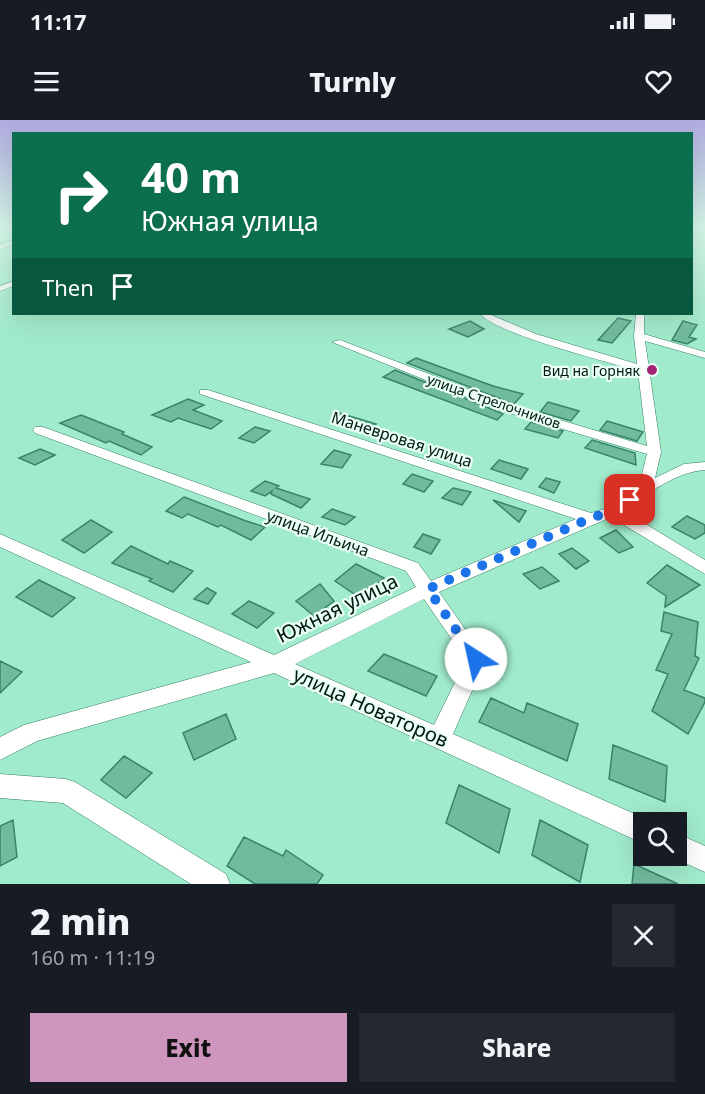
<!DOCTYPE html>
<meta charset="utf-8">
<style>
:root{--surface:#171b24;--page:#242831;--text:#f1f3f6;--muted:#9ea1a6;--accent:#ce96bc}
body{margin:0;font-family:"Noto Sans",sans-serif;background:var(--page);color:var(--text);height:100vh;display:flex;flex-direction:column;font-size:22px;white-space:nowrap}
*{box-sizing:border-box;margin:0}
p{font-size:20px;color:var(--muted)}
.icon{flex:none;width:33px;height:33px;fill:none;stroke:currentColor;stroke-width:2;stroke-linecap:round;stroke-linejoin:round}
.map{position:relative;height:764px;overflow:hidden}
.drawer{display:flex;flex-direction:column;background:var(--surface);flex:1}
.drawer>*{flex:none}
.guide{position:absolute;left:12px;top:12px;width:681px;height:183px;border-radius:0px;box-shadow:0 6px 24px #0002;background:#0b6e4f;color:#fff;overflow:hidden}
.buttons{position:absolute;left:633px;top:692px;display:grid;gap:12px}
.buttons a{display:grid;place-items:center;width:54px;height:54px;border-radius:0px;background:var(--surface);box-shadow:0 6px 24px #0002;font-size:30px}
.pin{position:absolute;display:grid;place-items:center;width:51px;height:51px;color:#fff;margin:-26px;border-radius:12px;box-shadow:0 3px 9px #0006}
.me{position:absolute;width:66px;margin:-33px;rotate:325deg;stroke-linejoin:round;filter:drop-shadow(0 0 4px #0008)}
.turn{display:flex;align-items:center;gap:21px;height:126px;padding:0 30px;font-size:27px}
.turn .icon{width:78px;height:78px;stroke-width:2.5}
.turn b{display:block;font-size:42px;line-height:51px}
.then{display:flex;align-items:center;height:57px;padding:0 30px;background:#0003;gap:12px;font-size:22px}
.round{display:grid;place-items:center;flex:none;width:63px;height:63px;border-radius:0px;background:var(--page)}
.summary{display:flex;align-items:center;justify-content:space-between;height:102px;padding:0 30px}
h1{font-size:36px;font-weight:800;line-height:45px}
.action{display:flex;gap:12px;margin-top:auto;padding:12px 30px}
.action a{flex:1;height:69px;border-radius:0px;background:var(--accent);color:#111;font-size:24px;font-weight:800;line-height:69px;text-align:center}
.action a+a{background:var(--page);color:var(--text)}
.status{display:flex;justify-content:space-between;align-items:center;height:42px;padding:0 30px;background:var(--surface);direction:ltr}
.status svg{height:16px;fill:currentColor}
header{display:flex;justify-content:space-between;align-items:center;height:78px;padding:0 30px;background:var(--surface);font-size:27px;font-weight:800}
.map>svg:first-child{display:block}
</style>
<div class="status"><b>11:17</b><svg viewBox="0 0 49 12"><path d="M0 12V9h3v3zM5 12V6h3v6zM10 12V3h3v9zM15 12V0h3v12zM26 1h20v11H26zM47 4h2v5h-2z"/></svg></div>
<header><svg class="icon" aria-label="menu" viewBox="0 0 24 24"><path d="M4 6h16M4 12h16M4 18h16"/></svg>Turnly<svg class="icon" aria-label="heart" viewBox="0 0 24 24"><path d="M12 20l-8-8c-3-5 5-10 8-4 3-6 11-1 8 4z"/></svg></header>
<div class="map">
<svg width="705" height="764" viewBox="0 0 705 764">
<rect width="100%" height="100%" fill="#a0ebcb"/>
<path fill="#71bb9d" stroke="#398368" stroke-width="1.5" d="M618,198L631,201L612,223L598,220Z
M470,201L484,209L468,217L449,209Z
M683,201L697,205L689,217L696,219L687,224L672,220Z
M416,238L493,266L523,274L514,284L511,283L407,243Z
M395,250L501,293L503,294L497,300L383,257Z
M188,279L204,285L193,290L222,301L211,309L178,298L171,302L152,295Z
M548,282L579,291L571,301L540,292Z
M336,292L376,304L364,312L333,300Z
M81,295L124,312L122,314L152,327L141,335L109,321L106,323L60,303Z
M607,301L643,312L637,321L600,310Z
M531,302L563,311L558,318L525,309Z
M255,307L270,311L254,323L239,318Z
M592,320L635,333L636,345L585,328Z
M40,329L55,335L35,345L19,338Z
M334,330L351,335L342,348L321,344Z
M499,340L528,349L521,359L491,349Z
M412,354L433,361L424,372L403,364Z
M546,358L560,362L554,373L539,367Z
M265,361L279,366L276,368L310,379L301,388L271,374L272,371L265,376L251,371Z
M453,368L471,372L462,385L442,378Z
M184,377L246,401L265,407L251,420L221,405L218,407L188,394L182,398L166,391Z
M493,380L526,391L519,402Z
M332,389L355,397L345,405L322,397Z
M687,396L705,405V413L695,419L672,407Z
M91,400L112,412L84,433L62,420Z
M616,410L633,427L619,433L600,418Z
M423,414L440,420L431,434L414,427Z
M131,426L168,444L170,441L193,451L173,472L149,461L152,459L112,443Z
M572,428L589,441L576,449L559,434Z
M356,444L384,458L360,478L335,461Z
M667,445L700,465L665,487L666,476L647,463Z
M542,447L559,461L540,469L523,454Z
M39,460L75,478L52,497L16,477Z
M320,464L334,481L314,496L296,481Z
M207,468L216,473L208,484L194,479Z
M249,481L274,493L257,508L232,494Z
M664,492L698,502L695,536L699,538L684,570L705,578V582L688,614L652,591L668,554L656,550L672,514L661,511Z
M384,534L437,556L426,576L368,551Z
M0,541L22,552L0,573Z
M491,578L524,593L527,583L578,604L567,641L479,602Z
M226,594L236,619L194,640L183,613Z
M613,625L667,646L665,682L609,659Z
M124,636L152,653L126,678L101,660Z
M459,665L510,689L499,733L446,703Z
M13,700L17,737L0,746V706Z
M540,700L588,725L580,762L532,735Z
M244,717L283,736L286,730L323,755L317,764H255L227,746Z
M634,744L678,764H632Z"/>
<g fill="none" stroke-linecap="round" stroke-linejoin="round">
<g stroke="#357f64" stroke-width="1">
<path id="street" d="M14,120V124L0,129V125Z
M14,161V166L0,171V166Z
M480,194H489L536,214L637,244L634,216L636,194H644V214L705,232V238L645,221L661,332L655,358L684,344L705,342V350C675,352 647,374 624,391L705,440V454L611,397L439,472L486,539L453,614L653,702H644V724L274,553L37,621L0,640V617L24,605L251,542L0,427V414L274,535L416,467L406,451L35,313L33,310L35,307H43L418,443L431,461L576,399L200,274V270H208L591,393L608,388L639,366L647,334L502,291L332,222L340,220L510,285L647,326L638,251C603,240 502,216 480,194ZM424,479L466,540L434,605L295,544Z
M0,654L66,659L75,662L226,754L230,764H191L63,683L0,678Z
M676,713L705,726V752L667,735H676Z"/>
</g>
<use href="#street" fill="#fff" fill-rule="evenodd"/>
</g>
<linearGradient id="sky" x2="0" y2="1"><stop stop-color="#b0abdf"/><stop offset="0.5" stop-color="#d4f6e8"/><stop offset="1" stop-color="#d4f6e8" stop-opacity="0"/></linearGradient>
<rect width="705" height="214" fill="url(#sky)"/>
<g fill="none" stroke-linecap="round" stroke-linejoin="round">
<path stroke="#1a73e8" stroke-width="10" stroke-dasharray="0 18" d="M476,539L428,469L591,398L613,391L630,380"/>
</g>
<circle fill="#a42576" stroke="#eafff5" stroke-width="2" cx="652" cy="250" r="6"/>
<g text-anchor="middle" dominant-baseline="central" stroke-width="4.5" stroke-linejoin="round" paint-order="stroke">
<g font-size="14" fill="#001a10" stroke="#eafff5" text-anchor="end">
<text x="640" y="250">Вид на Горняк</text>
</g>
<g font-size="14" fill="#001a10" stroke="#eafff5">
<text transform="translate(494 281) rotate(19)">улица Стрелочников</text>
</g>
<g font-size="16" fill="#001a10" stroke="#eafff5">
<text transform="translate(402 319) rotate(18)">Маневровая улица</text>
<text transform="translate(318 413) rotate(20)">улица Ильича</text>
</g>
<g font-size="20" fill="#001a10" stroke="#eafff5">
<text transform="translate(337 488) rotate(-26)">Южная улица</text>
<text transform="translate(371 587) rotate(24)">улица Новаторов</text>
</g>
</g>
</svg>
<div class="buttons">
<a><svg class="icon" aria-label="search" viewBox="0 0 24 24"><circle cx="10" cy="10" r="6"/><path d="M15 15l6 6"/></svg></a>
</div>
<div class="pin" style="left:630px;top:380px;background:#d93025"><svg class="icon" aria-label="arrive" viewBox="0 0 24 24"><path d="M6 21V4h12l-3 4 3 4H6"/></svg></div>
<svg class="me" style="left:476px;top:539px" viewBox="-20 -20 40 40"><circle r="19" fill="#fff"/><path d="M0-13L10 11 0 6-10 11z" fill="#1a73e8"/></svg>
<div class="guide">
<div class="turn"><svg class="icon" aria-label="right" viewBox="0 0 24 24"><path d="M7 20v-9h11M14 6l5 5-5 5"/></svg><div><b>40 m</b>Южная улица</div></div>
<div class="then">Then<svg class="icon" aria-label="arrive" viewBox="0 0 24 24"><path d="M6 21V4h12l-3 4 3 4H6"/></svg></div>
</div>
</div>
<section class="drawer">
<div class="summary"><div><h1>2 min</h1><p>160 m · 11:19</p></div><a class="round"><svg class="icon" aria-label="close" viewBox="0 0 24 24"><path d="M6 6l12 12M18 6L6 18"/></svg></a></div>
<div class="action"><a>Exit</a><a>Share</a></div>
</section>
